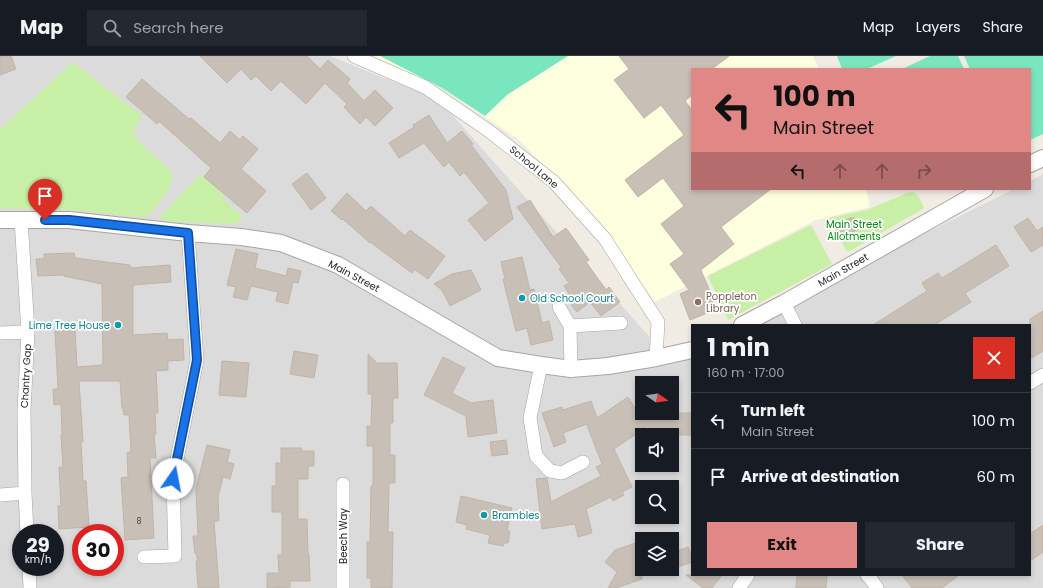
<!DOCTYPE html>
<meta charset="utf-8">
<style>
:root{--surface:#171b24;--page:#242831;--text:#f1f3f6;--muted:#9ea1a6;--line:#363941;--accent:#e18887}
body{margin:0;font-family:Poppins,sans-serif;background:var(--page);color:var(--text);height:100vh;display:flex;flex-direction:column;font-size:15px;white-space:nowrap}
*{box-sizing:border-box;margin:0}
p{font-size:13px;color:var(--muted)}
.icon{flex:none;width:22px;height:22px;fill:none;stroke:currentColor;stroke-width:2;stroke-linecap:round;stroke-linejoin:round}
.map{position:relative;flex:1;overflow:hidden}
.drawer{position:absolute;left:691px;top:268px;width:340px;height:252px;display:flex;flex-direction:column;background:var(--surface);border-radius:0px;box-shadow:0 2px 6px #0003}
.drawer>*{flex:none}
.hud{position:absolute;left:691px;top:12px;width:340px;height:122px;border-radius:0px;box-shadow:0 2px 6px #0003;background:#e18887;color:#111;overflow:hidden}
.needle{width:26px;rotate:103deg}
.tools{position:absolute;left:635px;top:320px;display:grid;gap:8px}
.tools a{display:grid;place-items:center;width:44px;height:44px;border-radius:0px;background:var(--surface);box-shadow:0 2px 6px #0003;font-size:20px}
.speed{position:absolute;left:12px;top:468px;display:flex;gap:8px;font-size:20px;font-weight:700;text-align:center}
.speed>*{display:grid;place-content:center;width:52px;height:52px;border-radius:50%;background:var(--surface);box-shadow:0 2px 6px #0003;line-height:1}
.speed small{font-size:10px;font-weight:400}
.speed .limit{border:6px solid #d22;background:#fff;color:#111}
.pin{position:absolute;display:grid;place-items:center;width:34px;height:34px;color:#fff;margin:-41px -17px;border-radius:50% 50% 50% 0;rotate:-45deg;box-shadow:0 0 4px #0007}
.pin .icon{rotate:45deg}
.me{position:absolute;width:44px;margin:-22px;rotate:12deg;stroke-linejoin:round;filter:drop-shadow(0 0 3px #0008)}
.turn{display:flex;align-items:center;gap:14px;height:84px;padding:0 16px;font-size:18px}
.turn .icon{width:52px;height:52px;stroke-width:2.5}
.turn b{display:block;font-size:28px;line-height:34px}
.lanes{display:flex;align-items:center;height:38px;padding:0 16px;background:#0003;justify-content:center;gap:20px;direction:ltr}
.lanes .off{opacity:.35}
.round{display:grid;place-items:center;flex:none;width:42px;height:42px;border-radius:0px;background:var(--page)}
.summary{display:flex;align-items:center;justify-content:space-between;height:68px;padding:0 16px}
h1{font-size:24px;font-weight:700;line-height:30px}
.primary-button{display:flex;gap:8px;margin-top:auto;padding:8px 16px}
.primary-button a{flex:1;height:46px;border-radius:0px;background:var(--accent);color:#111;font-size:16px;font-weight:700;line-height:46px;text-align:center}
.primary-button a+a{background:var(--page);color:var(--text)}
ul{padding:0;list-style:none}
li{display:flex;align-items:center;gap:12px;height:56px;padding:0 16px;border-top:1px solid var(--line)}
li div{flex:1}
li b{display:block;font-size:15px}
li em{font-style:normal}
header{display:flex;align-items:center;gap:24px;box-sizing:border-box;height:56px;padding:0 20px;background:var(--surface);border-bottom:1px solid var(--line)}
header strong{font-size:19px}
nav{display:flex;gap:22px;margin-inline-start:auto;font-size:14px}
.search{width:280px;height:36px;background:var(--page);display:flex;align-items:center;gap:10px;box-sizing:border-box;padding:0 14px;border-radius:0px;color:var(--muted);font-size:15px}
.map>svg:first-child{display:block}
</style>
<header>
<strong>Map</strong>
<div class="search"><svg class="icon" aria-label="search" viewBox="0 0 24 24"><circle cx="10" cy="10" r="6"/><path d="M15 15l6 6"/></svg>Search here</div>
<nav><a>Map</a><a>Layers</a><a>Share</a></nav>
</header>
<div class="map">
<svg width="1043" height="532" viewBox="0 0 1043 532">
<rect width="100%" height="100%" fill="#f0ece3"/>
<path fill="#dcdbdb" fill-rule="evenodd" d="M0,0H330L439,44L671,305L692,294V519H1030V269H742L1014,133H1030V125L1043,118V532H0ZM642,327H672V357H642ZM642,379H672V409H642ZM642,431H672V461H642ZM21,477H55V511H21ZM81,477H115V511H81ZM642,483H672V513H642Z"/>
<path fill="#feffde" d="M374,0H813L819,13H692V133H866L870,151L816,164L655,246L593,159L518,83L442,32Z"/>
<path fill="#c7efa5" d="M73,6L142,60C136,68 131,75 138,85L169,113C171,116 172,119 172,122C172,134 156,151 148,160L141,161C93,156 48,151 0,153V73Z
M201,118L224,139L222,141L243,161L237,167L231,168L166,165L161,162V159Z
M912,136C919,138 921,145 924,152L850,195L846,194L829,162L867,154L907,137Z
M811,169L832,208L728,264L708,220Z"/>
<path fill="#7ae6bf" d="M380,0H568L507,39L485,60L442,32Z
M837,0H896L867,13H842Z
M930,0H958L964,13H902Z
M964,0H1043V78L1030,84V13H970Z"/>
<path fill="#c8bfb6" stroke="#c3b3a4" d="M0,0H11L16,13L0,19Z
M200,0H307L320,13L328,4L350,23L347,27L364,45L375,34L393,52L375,70L366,61L360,68L344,51L347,48L325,27L306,48L281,25L271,35L256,20L251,24L241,13L227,27Z
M619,0H729L712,13H692V39L685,45L692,54V133H771L721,171L734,188L701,214L717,253L690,264L680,238L689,234L670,208L684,198L661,168L684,150L663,122L638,141L625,124L684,79L661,49L644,62L614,24L629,13Z
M142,23L189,63L191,62L220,87L230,75L240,84L243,80L258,93L241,113L266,135L247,157L204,121L211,112L159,65L157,68L126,41Z
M429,59L447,87L462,75L473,88L471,89L506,134L513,163L485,185L468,164L489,147L464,116L460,120L449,106L444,111L424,87L399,102L389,87L414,71L413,69Z
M307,117L326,142L311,154L292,128Z
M347,137L366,155L371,150L405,180L410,174L445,200L428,223L414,213L412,217L370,186V187L343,163L342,164L331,155Z
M530,144L553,181L566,172L589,204L586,206L606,234L609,231L620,246L601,260L590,246L577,256L572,250V245L573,244L564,230L569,227L559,213L561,211L517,151Z
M850,162H855L860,172L840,183L833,171Z
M1028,162L1037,175L1043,171V189L1031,196L1014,171Z
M996,189L1009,210L965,237L971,246L934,269H873L927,235L922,227L938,217L942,222Z
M236,193L258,198L255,212L286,220L288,212L301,215L298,227L293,226L288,248L276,245L278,236L251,230L247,244L233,241L236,231L227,229Z
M74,197L75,202L130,209V212L170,209L171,226L133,229V279L167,277L168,284L183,283L184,304L168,305V314L156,315L158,357H155L156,378H154L156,402H150L154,482L125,484L121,422L128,421L127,397L131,396L129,359H124L123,352H122L120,325H79L83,386H81L83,425H86L89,471L59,473L58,450H61L59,411H63L61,379H62L61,348L54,349L53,333H58L55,275L75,274L77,311L102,309V307H103L102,228L64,220V219L38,220L36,203H44V198Z
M522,201L530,234L534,233L542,267L549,265L553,284L531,289L527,272L516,275L503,223H505L501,206Z
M471,214L481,234L450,250L442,234L434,228L452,218Z
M1043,255V295L1030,303V263Z
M294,295L318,299L314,322L290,318Z
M368,298L377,307H397L398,342H393V367H390V399H395V427H389L388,476H393L392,532H371V522H367V486H370L371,430H373V390H367V370L371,371L372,338H368Z
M443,301L465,312L452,337L471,347L493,344L497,377L468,381L466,360L424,339Z
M222,305L249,307L246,341L219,339Z
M628,341L638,357H692V379H654L648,370L614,393L632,431L622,436L624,439L613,445L611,441L586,453L592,477L578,481L575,468L542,473L536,423L547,422L551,446L601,420L596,411L602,408L587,369V368L563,377L566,386L554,391L542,357L562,351L563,354L591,345L597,362Z
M506,384L508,398L492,400L490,386Z
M207,389L230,394L227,406L234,408L230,423L223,421L218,440L219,465H214L219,532H198L196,505H198L196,497H195L193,480H198L196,433Z
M281,392H302L301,395H314V410H308V423H298V463H307L308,498H309L310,525H290V531L267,532V517H279L278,499H282V456H272V430H276V407H281Z
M461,440L512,452L507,475H510L508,487H504L503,490L488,487L490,479L466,473L467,469L456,466Z
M1043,469V496L1030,505V478Z
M642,485V523L616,532H608L617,516L605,506L615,494Z
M688,491L692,501V506L672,513V497Z
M686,519H722L712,532H703Z
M797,519H817L827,520L826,532H796Z
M902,519H959L942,532H912Z"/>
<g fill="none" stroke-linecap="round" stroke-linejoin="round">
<g stroke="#a5a5a5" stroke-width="14">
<path id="minor" d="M354,0L425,31L489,75L554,126L605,183L658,266L656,302
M21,163L28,276L24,354L25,437L27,477
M784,247L795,269
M559,251L570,270
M0,277L28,276
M541,309L530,362L536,400L550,415L562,417L583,406
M571,313L570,270L621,267
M1030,327L1043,319
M343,428V532
M0,439L25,437
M144,501L175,500L173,423L197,304L188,177
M29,511L30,532
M867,519L870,522L877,532
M739,532L748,519"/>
</g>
<g stroke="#a5a5a5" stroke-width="18">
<path id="tertiary" d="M1030,108L1043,102
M0,164H69L188,177L241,181L281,187L338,209L498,302L541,309L571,313L608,310L656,302L692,294
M742,269L784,247L985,133"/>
</g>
<use href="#minor" stroke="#fff" stroke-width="13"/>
<use href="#tertiary" stroke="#fff" stroke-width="16"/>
</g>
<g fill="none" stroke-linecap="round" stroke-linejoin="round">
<g stroke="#114b97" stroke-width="10">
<path id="route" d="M45,164H69L188,177L197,304L173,423"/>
</g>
<use href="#route" stroke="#1a73e8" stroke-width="7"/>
</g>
<g fill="#0f9aa8" stroke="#fff" stroke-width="1.5">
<circle cx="522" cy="242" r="4"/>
<circle cx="118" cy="269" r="4"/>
<circle cx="484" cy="459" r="4"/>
</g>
<circle fill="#8d6e63" stroke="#fff" stroke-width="1.5" cx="698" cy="246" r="4"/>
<g text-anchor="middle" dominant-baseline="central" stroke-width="3.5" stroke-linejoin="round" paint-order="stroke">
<g font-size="8" fill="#484644">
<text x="139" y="465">8</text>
</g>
<g font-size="10" fill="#1e1e1e" stroke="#fff">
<text transform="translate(534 111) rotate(40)">School Lane</text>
<text transform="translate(843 214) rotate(-30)">Main Street</text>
<text transform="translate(354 220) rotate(28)">Main Street</text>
<text transform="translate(26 320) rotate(-87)">Chantry Gap</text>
<text transform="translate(343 480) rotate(-90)">Beech Way</text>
</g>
<g font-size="10" fill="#028710" stroke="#fff">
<text x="854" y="168">Main Street<tspan x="854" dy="12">Allotments</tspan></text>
</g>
<g font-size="10" fill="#785e54" stroke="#fff" text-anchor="start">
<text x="706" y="240">Poppleton<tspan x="706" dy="12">Library</tspan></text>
</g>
<g font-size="10" fill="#0d838f" stroke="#fff" text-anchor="start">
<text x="530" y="242">Old School Court</text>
<text x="110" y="269" text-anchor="end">Lime Tree House</text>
<text x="492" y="459">Brambles</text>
</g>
</g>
</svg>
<div class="tools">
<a><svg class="needle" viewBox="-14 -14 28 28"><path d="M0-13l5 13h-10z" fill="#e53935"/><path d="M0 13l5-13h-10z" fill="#9ea1a6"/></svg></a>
<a><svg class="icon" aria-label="sound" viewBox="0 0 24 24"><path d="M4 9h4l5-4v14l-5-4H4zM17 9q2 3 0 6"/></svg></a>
<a><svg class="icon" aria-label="search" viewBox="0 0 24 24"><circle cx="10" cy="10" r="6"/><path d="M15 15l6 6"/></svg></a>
<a><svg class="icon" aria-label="layers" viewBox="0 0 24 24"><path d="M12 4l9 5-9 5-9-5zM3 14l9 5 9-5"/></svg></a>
</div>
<div class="speed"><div>29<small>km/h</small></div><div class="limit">30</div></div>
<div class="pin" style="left:45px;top:164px;background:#d93025"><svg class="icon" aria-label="arrive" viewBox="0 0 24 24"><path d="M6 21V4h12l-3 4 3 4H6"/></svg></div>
<svg class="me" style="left:173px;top:423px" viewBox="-20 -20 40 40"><circle r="19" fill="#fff"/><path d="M0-13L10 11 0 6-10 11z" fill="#1a73e8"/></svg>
<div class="hud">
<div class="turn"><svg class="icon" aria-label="left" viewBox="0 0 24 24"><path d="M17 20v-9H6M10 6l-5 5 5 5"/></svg><div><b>100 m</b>Main Street</div></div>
<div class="lanes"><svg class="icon" aria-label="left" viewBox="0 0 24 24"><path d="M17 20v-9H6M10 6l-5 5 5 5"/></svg><svg class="icon off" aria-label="ahead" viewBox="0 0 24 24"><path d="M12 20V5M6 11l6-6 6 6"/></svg><svg class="icon off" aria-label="ahead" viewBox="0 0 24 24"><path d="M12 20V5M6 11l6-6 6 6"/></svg><svg class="icon off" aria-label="right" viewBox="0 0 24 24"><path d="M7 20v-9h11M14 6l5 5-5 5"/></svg></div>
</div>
<section class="drawer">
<div class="summary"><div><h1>1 min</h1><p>160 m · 17:00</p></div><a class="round" style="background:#d93025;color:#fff"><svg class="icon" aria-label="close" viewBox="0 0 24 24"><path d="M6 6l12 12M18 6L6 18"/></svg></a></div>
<ul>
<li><svg class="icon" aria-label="left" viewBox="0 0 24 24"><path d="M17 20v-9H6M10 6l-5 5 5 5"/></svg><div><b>Turn left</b><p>Main Street</p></div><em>100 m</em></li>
<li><svg class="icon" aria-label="arrive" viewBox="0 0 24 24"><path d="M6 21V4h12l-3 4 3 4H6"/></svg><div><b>Arrive at destination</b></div><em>60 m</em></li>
</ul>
<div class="primary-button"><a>Exit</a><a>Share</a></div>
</section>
</div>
